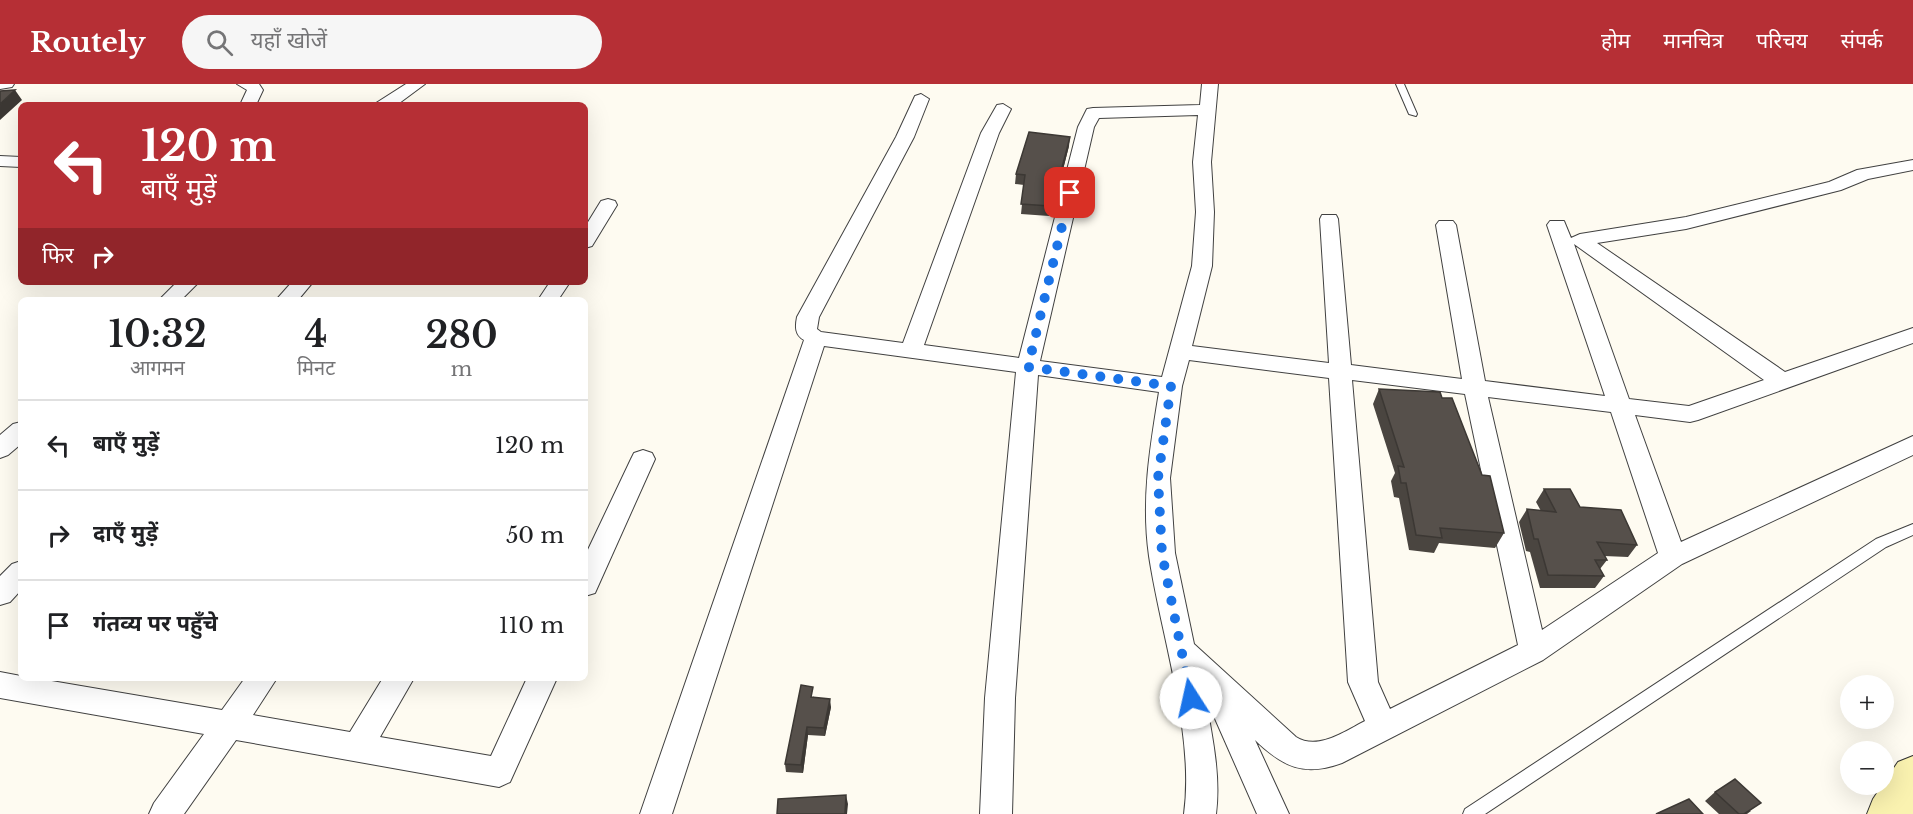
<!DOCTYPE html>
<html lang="hi">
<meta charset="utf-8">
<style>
:root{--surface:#fff;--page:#f6f6f6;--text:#202124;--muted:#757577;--line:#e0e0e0;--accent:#b62f35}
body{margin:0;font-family:"Libre Baskerville","Noto Sans Devanagari",serif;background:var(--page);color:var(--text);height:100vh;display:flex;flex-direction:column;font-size:22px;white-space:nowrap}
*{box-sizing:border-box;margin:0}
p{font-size:20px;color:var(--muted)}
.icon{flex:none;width:33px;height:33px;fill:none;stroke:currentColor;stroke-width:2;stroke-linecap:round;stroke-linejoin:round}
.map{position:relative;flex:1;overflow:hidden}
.sheet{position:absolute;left:18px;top:213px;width:570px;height:384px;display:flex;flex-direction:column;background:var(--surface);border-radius:9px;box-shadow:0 6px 24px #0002}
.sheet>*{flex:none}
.hud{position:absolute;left:18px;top:18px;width:570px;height:183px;border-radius:9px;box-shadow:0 6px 24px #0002;background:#b62f35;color:#fff;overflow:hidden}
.fabs{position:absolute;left:1840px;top:591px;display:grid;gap:12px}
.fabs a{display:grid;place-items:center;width:54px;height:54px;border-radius:50%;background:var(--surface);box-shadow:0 6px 24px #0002;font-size:30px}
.pin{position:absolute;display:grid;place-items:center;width:51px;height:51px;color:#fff;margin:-26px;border-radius:12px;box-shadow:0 3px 9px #0006}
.me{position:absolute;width:66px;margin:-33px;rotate:350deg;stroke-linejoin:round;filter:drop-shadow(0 0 4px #0008)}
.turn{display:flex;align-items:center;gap:21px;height:126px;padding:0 24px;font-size:27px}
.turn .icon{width:78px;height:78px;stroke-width:2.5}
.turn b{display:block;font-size:42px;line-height:51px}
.then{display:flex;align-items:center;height:57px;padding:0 24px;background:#0003;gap:12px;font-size:22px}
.eta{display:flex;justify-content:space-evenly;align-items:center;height:102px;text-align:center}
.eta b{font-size:36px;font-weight:600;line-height:42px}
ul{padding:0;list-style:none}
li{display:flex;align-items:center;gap:18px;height:90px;padding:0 24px;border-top:2px solid var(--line)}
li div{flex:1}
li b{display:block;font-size:22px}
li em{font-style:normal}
header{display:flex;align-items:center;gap:36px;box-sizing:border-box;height:84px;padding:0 30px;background:var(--accent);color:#fff}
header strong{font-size:28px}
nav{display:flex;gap:33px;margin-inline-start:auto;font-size:21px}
.search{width:420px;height:54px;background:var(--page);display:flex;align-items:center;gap:15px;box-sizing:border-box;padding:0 21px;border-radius:33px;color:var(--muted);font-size:22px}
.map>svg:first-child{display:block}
</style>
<header>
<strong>Routely</strong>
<div class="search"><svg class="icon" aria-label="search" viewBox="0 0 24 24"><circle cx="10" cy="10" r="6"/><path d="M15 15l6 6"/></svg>यहाँ खोजें</div>
<nav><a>होम</a><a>मानचित्र</a><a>परिचय</a><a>संपर्क</a></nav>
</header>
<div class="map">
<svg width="1913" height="730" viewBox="0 0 1913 730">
<rect width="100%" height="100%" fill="#fefbf1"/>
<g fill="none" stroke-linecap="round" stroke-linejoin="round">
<g stroke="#414141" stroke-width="2">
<path id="lane" d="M1396,0H1404L1417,30L1416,32L1409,30Z
M1913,440V451L1886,463L1485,730H1463L1465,725L1876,455Z"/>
</g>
<g stroke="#414141" stroke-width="2">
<path id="street" d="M0,0H14L12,3L0,5Z
M237,0H259L263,6L256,21H240L247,6Z
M406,0H425L398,20L373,21Z
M1202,0H1218L1211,78L1214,128L1212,182L1192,262L1329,279L1320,135L1322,131H1336L1338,135L1351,281L1462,295L1436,141L1439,137H1453L1456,141L1485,297L1605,312L1547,141L1550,137H1564L1571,154L1580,150L1686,133L1829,98L1857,86L1913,76V86L1868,95L1841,106L1686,145L1597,159L1785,288L1913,244V259L1698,336L1690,338L1635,331L1681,458L1913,352V371L1682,480L1543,576L1342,679C1304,693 1283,683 1255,656L1289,730H1257L1205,612C1212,651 1221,691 1216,730H1184C1195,650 1161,552 1149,472C1141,416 1150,363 1159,308L1038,291L1015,614L1012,730H980L985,614L1016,288L824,262L672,730H640L804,256C795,251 795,243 797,233L896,53L915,12L921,10L929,15L914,53L819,233L817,245L821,248L903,259L981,49L997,21L1003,20L1011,25L999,49L924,261L1019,274L1078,43L1087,25L1093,24L1200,21ZM1198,31L1193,78L1196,128L1192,182L1162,293L1040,277L1094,43L1099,34ZM1574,160L1764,296L1689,322L1629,315ZM1189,276L1329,294L1348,598L1365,637C1345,647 1318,667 1296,653L1194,560L1175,469L1170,394L1182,302ZM1352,296L1465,310L1518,561L1390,625L1378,598ZM1488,313L1611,328L1658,469L1542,546Z
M0,72L21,73V83L0,82Z
M608,115L615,117L617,121L592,162L585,164V143L601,117Z
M177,198H199L181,216H159Z
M292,198H313L298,216H276Z
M550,198H570L558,216H538Z
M21,338V360L8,371L0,374V351L13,340Z
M643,366L652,369L655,375L595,509L585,512V472L631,375L634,369Z
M21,477V506L10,518L0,521V492L12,480Z
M0,588L21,592V594H34L222,626L245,594H277L253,631L350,648L383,594H414L380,653L491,672L527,594H557L510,698L499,703L236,656L184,730H149L154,719L204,650L0,614Z"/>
</g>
<g stroke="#303030" stroke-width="2">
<path id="secondary" d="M1913,672V730H1867L1873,715L1898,678Z"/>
</g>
<use href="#lane" fill="#fff" fill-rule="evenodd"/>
<use href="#street" fill="#fff" fill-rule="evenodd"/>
<use href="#secondary" fill="#faf2b0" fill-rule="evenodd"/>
</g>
<path fill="#4a4540" d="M1069,62L1058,105L1052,104L1049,132L1021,130L1024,101L1015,100L1016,90Z
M1379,305L1504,449L1495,464L1439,459L1434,469L1409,466L1399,414L1394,413L1391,397L1395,389L1373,320Z
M1544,405L1580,423L1637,461L1628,473L1604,472L1607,476L1600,485L1604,492L1595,504H1540L1530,468L1526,467L1519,438L1527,425L1541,427L1536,418Z
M814,612V613L831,623L825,652L808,651L803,689L786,688L785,680Z
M1715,708L1751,727L1747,730H1719L1705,717Z"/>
<path fill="#3c3834" d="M15,6L22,16L0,36V20Z
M1070,53L1069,62L1058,105L1059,95Z
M830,615L831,623L825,652L824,644Z
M807,643L808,651L803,689L801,681Z
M846,711L848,720L847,730H845Z"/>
<path fill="#56504b" stroke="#3c3834" stroke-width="1.5" d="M15,6L0,20V7Z
M1029,48L1070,53L1059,95L1053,94L1050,122L1021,120L1025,91L1016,90Z
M1379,305L1440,308L1442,314H1452L1482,391L1490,392L1504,449L1440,444L1442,454L1416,451L1406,399H1401L1398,382L1404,383Z
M1544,405H1570L1580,423L1621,426L1637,461L1597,458L1607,476H1595L1604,492L1548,491L1538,455H1534L1527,425L1556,428Z
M801,601L813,603L811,613L830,615L824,644L807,643L801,681L785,680Z
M1735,695L1761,719L1744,730H1739L1715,708Z
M846,711L845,730H777L778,715Z
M1689,715L1703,730H1656Z"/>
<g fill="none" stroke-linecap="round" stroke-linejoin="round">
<path stroke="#1a73e8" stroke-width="10" stroke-dasharray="0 18" d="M1070,109L1028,283L1171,302L1158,394L1162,470L1191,614"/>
</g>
</svg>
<div class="fabs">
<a>+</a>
<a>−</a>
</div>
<div class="pin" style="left:1070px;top:109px;background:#d93025"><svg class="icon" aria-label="arrive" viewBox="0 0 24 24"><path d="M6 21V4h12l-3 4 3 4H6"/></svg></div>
<svg class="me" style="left:1191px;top:614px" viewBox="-20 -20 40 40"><circle r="19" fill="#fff"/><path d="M0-13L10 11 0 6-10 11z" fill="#1a73e8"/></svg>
<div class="hud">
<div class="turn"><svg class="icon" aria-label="left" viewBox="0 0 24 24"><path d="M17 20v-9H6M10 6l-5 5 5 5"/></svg><div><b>120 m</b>बाएँ मुड़ें</div></div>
<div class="then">फिर<svg class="icon" aria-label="right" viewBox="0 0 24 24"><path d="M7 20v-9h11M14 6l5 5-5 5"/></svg></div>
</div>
<section class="sheet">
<div class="eta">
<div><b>10:32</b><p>आगमन</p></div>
<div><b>4</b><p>मिनट</p></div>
<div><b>280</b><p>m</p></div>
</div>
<ul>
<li><svg class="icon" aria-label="left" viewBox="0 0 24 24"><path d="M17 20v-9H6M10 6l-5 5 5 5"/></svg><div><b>बाएँ मुड़ें</b></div><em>120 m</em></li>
<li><svg class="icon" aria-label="right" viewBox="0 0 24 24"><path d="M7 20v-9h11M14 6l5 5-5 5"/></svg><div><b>दाएँ मुड़ें</b></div><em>50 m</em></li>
<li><svg class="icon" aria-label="arrive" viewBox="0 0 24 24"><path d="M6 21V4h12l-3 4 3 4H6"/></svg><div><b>गंतव्य पर पहुँचे</b></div><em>110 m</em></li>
</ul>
</section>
</div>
